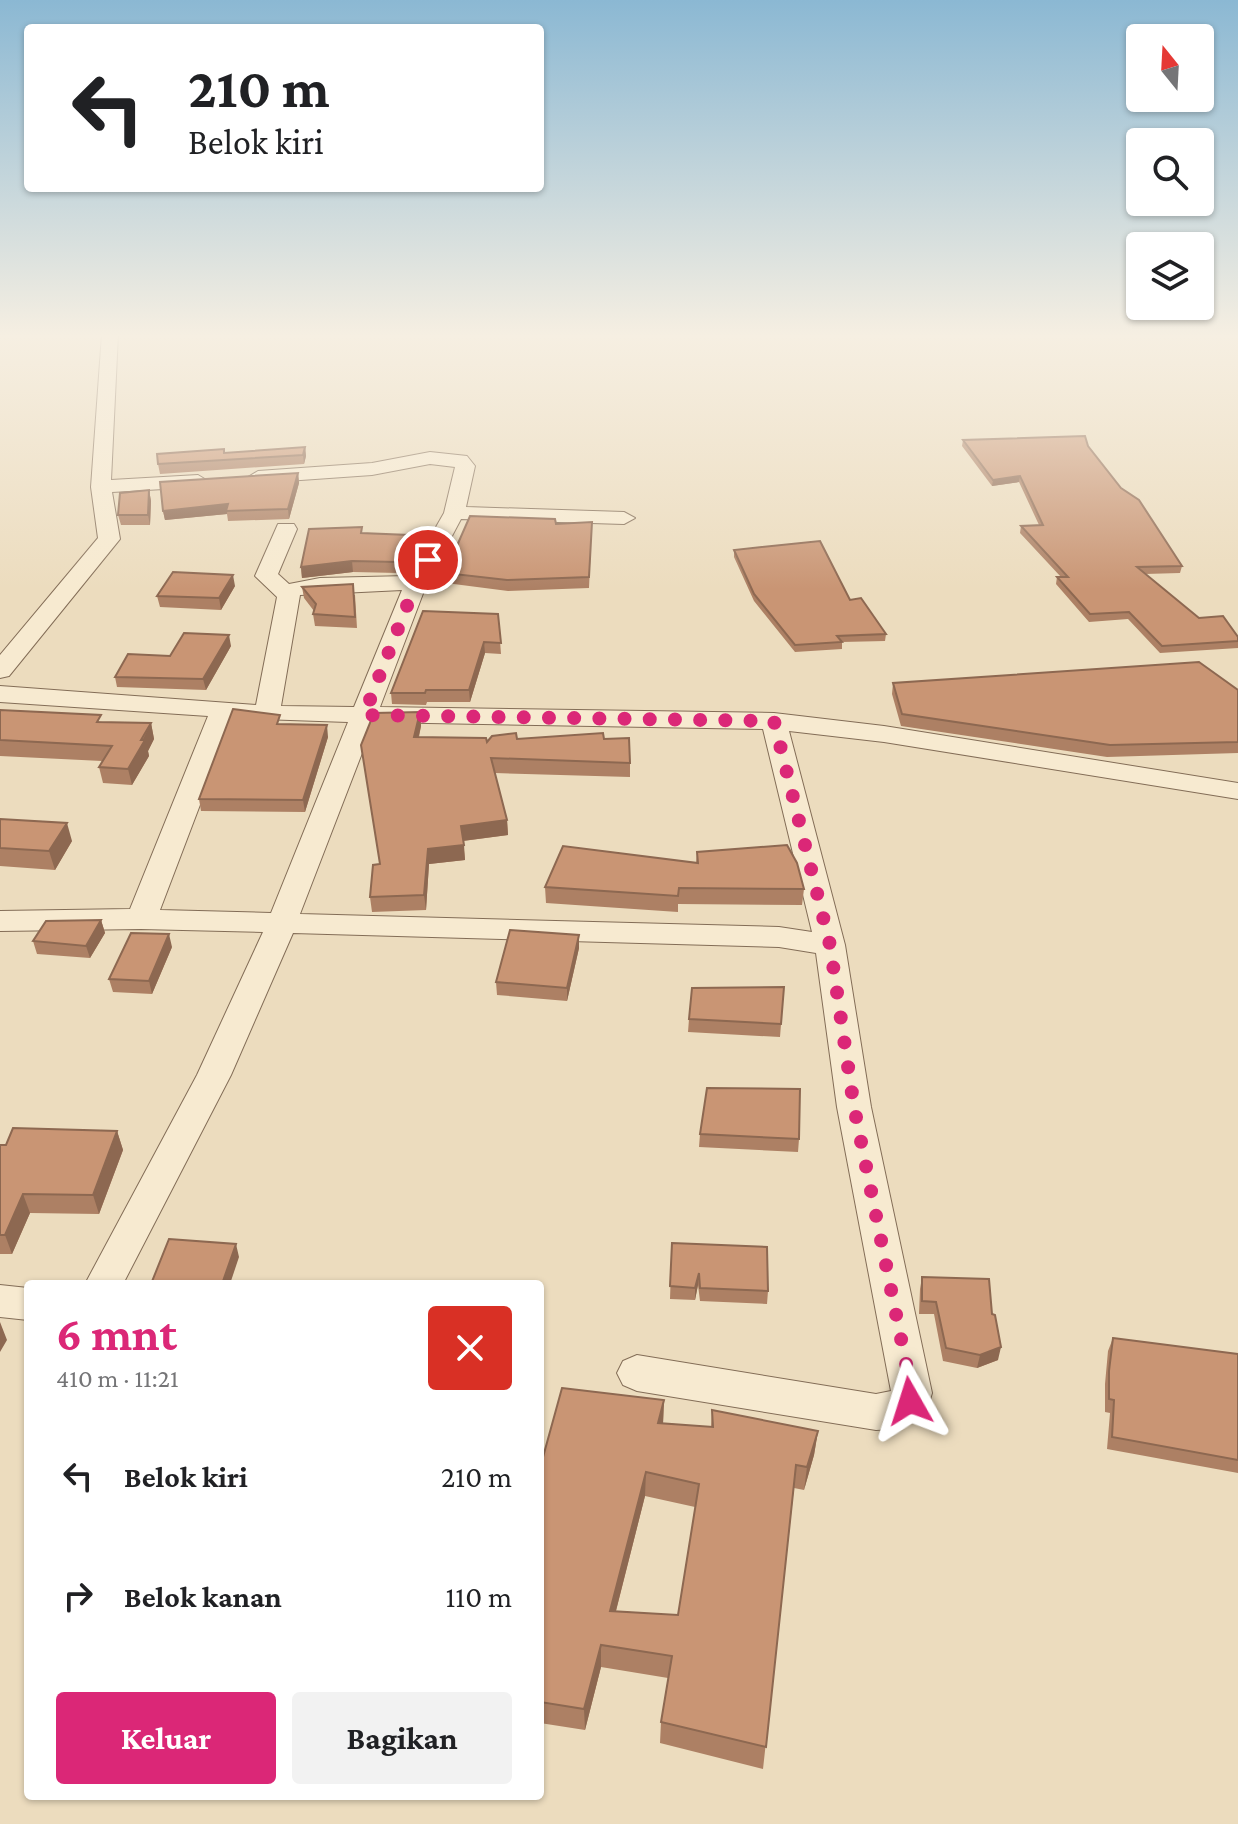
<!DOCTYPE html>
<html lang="id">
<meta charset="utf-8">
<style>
:root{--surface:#fff;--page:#f2f2f2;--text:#202124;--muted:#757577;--accent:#db2777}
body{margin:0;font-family:"Crimson Pro",serif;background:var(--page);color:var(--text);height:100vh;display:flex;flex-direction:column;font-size:30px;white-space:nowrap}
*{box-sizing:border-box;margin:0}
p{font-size:26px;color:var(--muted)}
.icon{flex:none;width:44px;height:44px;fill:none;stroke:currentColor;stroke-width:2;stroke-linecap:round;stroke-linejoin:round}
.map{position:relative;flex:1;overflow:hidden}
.side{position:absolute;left:24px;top:1280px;width:520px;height:520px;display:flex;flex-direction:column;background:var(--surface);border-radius:8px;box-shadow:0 2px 6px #0004}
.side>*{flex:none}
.guide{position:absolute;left:24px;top:24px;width:520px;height:168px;border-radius:8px;box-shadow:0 2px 6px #0004;background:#fff;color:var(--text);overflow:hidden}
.needle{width:52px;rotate:342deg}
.buttons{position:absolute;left:1126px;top:24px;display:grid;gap:16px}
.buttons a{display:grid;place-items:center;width:88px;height:88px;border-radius:8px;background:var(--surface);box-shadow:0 2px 6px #0004;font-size:40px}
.pin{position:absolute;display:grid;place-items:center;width:68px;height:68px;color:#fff;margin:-34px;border:4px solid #fff;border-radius:50%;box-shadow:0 2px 8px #0007}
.me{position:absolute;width:88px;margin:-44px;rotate:354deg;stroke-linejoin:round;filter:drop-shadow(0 0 6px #0008)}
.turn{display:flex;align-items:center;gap:28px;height:168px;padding:0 32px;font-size:36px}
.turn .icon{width:104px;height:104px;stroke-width:2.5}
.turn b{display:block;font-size:56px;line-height:68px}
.round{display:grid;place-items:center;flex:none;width:84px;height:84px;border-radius:8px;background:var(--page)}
.summary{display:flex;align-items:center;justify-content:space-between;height:136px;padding:0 32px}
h1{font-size:48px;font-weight:700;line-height:60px;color:var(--accent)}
.button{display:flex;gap:16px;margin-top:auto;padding:16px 32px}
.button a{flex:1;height:92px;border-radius:8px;background:var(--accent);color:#fff;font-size:32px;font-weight:700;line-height:92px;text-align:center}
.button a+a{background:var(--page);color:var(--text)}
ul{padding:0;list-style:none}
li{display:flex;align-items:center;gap:24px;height:120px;padding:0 32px}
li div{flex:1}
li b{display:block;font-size:30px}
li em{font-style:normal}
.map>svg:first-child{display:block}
</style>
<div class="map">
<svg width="1238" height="1824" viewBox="0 0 1238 1824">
<rect width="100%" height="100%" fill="#ecdcbe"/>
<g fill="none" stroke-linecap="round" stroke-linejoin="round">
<g stroke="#836d57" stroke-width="2">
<path id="minor" d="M102,334H118L111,480L198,475L208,481L198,487L112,492L120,539L9,676L0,678V655L98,538L91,487Z
M430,452L467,456L475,466L466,507L624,512L635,518L624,524L461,519L427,583L380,707L774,713L884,726L1238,783V799L884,742L789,731L845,945L871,1107L932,1393C926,1420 902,1429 876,1430L637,1391L623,1385L617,1373L623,1361L637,1355L876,1394L891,1391L837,1107L816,953L779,947L293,933L231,1075L123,1284H85L197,1075L263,932L141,929L0,931V911L130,909L208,716L0,702V686L256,705L277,597L255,576L278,524H294L297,529L278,574L289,584L320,578L408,576L444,513L455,467L430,464L372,475L258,483L248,477L258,471L372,463ZM402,590L354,707L281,706L300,595ZM233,718L348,722L271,913L160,910ZM374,722L763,729L812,932L779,927L300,914Z
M0,1285L28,1288V1320L0,1317Z"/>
</g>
<use href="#minor" fill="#f7ead0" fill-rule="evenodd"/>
</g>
<path fill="#ad8064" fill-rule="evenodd" d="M963,440L1088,446L1182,566L1180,573L1145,574L1199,618L1238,637V648L1160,653L1128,619L1089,622L1056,584L1057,577H1061L1020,533L1021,526L1039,525L1019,482L992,486L962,446Z
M305,447L306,456L304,464L160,474L158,464L225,453Z
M298,473L299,483L289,519L228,521L227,514L165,520L163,511Z
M149,490L151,501L150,525H121L118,515Z
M592,522L589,588L508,591L446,583L445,573L556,524Z
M362,527V533L409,535L410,546L398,573L353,572L302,578L301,567Z
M734,550L850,600L886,634L885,641L842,642V649L795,652L754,601L734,557Z
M235,586L221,610L160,607L157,596Z
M302,587L355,595L357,628L315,626L313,614L314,611L304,598Z
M498,614L501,654L485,653L470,702H427L426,705L392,704L391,693Z
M231,646L206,690L117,687L115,677L170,656Z
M893,683L1238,690V753L1107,757L901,726L892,694Z
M0,710L103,722L151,723L154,739L148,751L149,756L132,785L103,783L99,767L102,761L0,756Z
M420,712L421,726L419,737L487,742L517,739H604L630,763V777L495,773L507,820L508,835L463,841L465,860L429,864L426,910L372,912L370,897L380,864Z
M281,724L328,737L305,812L201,811L199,799Z
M0,819L72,841L55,870L0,866Z
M697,852L804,889L802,905L678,904V912L546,903L545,887L696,863Z
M101,920L105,933L90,958L37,954L33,941Z
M579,935V948L567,1001L497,995L496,982Z
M172,947L152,994L113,992L109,979Z
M784,987L780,1037L688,1032L689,1019Z
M117,1131L123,1150L99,1214L30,1213L12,1254H0V1145Z
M700,1134L799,1139L798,1152L699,1147Z
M672,1243L768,1291L767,1304L700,1301L698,1285L695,1300L670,1299Z
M922,1277L992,1314L998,1360L977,1368L943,1361L934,1314H919L920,1289Z
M1113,1338L1238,1354V1473L1107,1449L1110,1413L1105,1412V1384L1108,1351Z
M664,1400L663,1423L711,1427L712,1410L818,1431L814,1455L804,1490L794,1488L763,1769L660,1743L661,1722L668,1678L601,1667L585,1730L540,1723V1468ZM645,1496L695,1507L678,1615L616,1611Z"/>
<path fill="#8d6851" d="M305,447L306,456L304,464L303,455Z
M298,473L299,483L289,519L288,509Z
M1020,476L1019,482L992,486L993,480Z
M149,490L151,501L150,525L148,515Z
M228,504L227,514L165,520L163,511Z
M409,535L410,546L398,573L397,562Z
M352,561L353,572L302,578L301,567Z
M233,575L235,586L221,610L219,598Z
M229,635L231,646L206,690L203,679Z
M484,642L485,653L470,702L469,690Z
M420,712L421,726L415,752L414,737Z
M151,723L154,739L148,751L149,756L132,785L128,769Z
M327,725L328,737L305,812L303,800Z
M507,820L508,835L462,841L461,826Z
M67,823L72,841L55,870L49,851Z
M464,845L465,860L429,864L426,910L424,895L428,849Z
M101,920L105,933L90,958L86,946Z
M169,934L172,947L152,994L149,981Z
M579,935V948L567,1001V988Z
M117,1131L123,1150L99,1214L93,1195Z
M23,1194L30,1213L12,1254L5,1235Z
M236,1244L239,1257L230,1284H222Z
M699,1273L698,1285L695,1300V1288Z
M0,1322L7,1340L0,1352Z
M1001,1347L998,1360L977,1368L980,1355Z
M664,1400L663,1424L658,1423Z
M818,1431L814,1455L804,1490L807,1467Z
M646,1472L645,1496L610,1634V1611Z
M601,1645V1667L585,1730L584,1709Z"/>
<path fill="#c99574" stroke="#8d6851" stroke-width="2" fill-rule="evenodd" d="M1085,436L1088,446L1121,488L1139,500L1182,566L1137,567L1199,618L1223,616L1238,637V641L1162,646L1129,612L1090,614L1057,577H1068L1021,526L1043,525L1020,476L993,480L963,440Z
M305,447L303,455L158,464L157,454L224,449V453Z
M298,473L288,509L226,511L228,504L163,511L160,482Z
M149,490L148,515H118L120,493Z
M470,516L555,519L556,524L592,522L589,577L507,580L445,573Z
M362,527L361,533L409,535L397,562L352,561L301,567L309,529Z
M820,541L850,600L861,598L886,634L837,636L842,642L795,645L754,594L734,550Z
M173,572L233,575L219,598L157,596Z
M353,584L355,617L313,614L316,604L302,587Z
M423,611L498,614L501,643L484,642L469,690H426L425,693H391Z
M184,633L229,635L203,679L115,677L128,654L170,656Z
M1199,662L1238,690V742L1110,745L902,714L893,683Z
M233,709L280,715L277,724L327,725L303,800L199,799Z
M0,710L101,715L97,722L151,723L141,740H145L128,769L99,767L112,746L0,740Z
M420,712L414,737L486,738L487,742L492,736L516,733L517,739L603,733L604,739L629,738L630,763L491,758L507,820L461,826L464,845L428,849L424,895L370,897L373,865L380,864L361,745L374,713Z
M0,819L67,823L49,851L0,848Z
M787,845L797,863L804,889L679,888L678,896L545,887L563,846L698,863L697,852Z
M101,920L86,946L33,941L46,921Z
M510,930L579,935L567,988L496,982Z
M131,933L169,934L149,981L109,979Z
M784,987L781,1024L689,1019L692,988Z
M707,1088L800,1089L799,1139L700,1134Z
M13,1128L117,1131L93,1195L23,1194L5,1235H0V1145H6Z
M169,1239L236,1244L222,1284H151Z
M672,1243L767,1247L768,1291L700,1288L699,1273L695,1288L670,1286Z
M922,1277L989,1279L992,1314L995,1315L1001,1347L980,1355L946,1348L936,1302L922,1301Z
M1113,1338L1238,1354V1460L1112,1437L1114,1400L1109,1399V1371Z
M562,1388L664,1400L658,1423L713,1427L712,1410L818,1431L807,1467L796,1465L766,1747L661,1722L672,1656L601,1645L584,1709L540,1702V1468ZM646,1472L699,1484L678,1615L610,1611Z"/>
<linearGradient id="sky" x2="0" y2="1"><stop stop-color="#8bb8d3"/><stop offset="0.57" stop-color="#f6efe2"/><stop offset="1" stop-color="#f6efe2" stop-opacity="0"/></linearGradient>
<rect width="1238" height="589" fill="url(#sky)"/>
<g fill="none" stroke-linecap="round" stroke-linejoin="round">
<path stroke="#db2777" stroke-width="14" stroke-dasharray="0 25.2" d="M428,560L416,583L364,715L774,721L830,945L854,1107L912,1393L910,1401"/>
</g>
</svg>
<div class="buttons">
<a><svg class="needle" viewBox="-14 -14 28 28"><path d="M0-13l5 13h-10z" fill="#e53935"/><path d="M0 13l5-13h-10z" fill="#757577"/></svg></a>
<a><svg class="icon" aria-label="search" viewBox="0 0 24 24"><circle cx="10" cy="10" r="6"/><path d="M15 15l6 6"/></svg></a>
<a><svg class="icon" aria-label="layers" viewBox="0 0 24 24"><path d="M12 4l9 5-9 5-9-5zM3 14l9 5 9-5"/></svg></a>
</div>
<div class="pin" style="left:428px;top:560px;background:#d93025"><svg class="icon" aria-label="arrive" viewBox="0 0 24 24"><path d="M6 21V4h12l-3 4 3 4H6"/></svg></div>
<svg class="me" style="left:910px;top:1401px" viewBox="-20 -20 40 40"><path d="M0-17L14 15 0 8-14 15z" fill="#db2777" stroke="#fff" stroke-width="4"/></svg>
<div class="guide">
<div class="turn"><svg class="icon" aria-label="left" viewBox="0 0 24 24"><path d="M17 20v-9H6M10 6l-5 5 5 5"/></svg><div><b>210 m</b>Belok kiri</div></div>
</div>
<section class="side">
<div class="summary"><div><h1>6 mnt</h1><p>410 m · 11:21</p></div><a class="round" style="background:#d93025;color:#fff"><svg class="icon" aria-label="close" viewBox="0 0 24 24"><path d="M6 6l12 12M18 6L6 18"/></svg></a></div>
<ul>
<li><svg class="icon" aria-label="left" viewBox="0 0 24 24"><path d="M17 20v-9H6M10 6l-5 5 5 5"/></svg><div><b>Belok kiri</b></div><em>210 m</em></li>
<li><svg class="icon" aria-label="right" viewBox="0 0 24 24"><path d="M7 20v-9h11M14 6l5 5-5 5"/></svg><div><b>Belok kanan</b></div><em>110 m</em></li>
</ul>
<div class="button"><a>Keluar</a><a>Bagikan</a></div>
</section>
</div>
